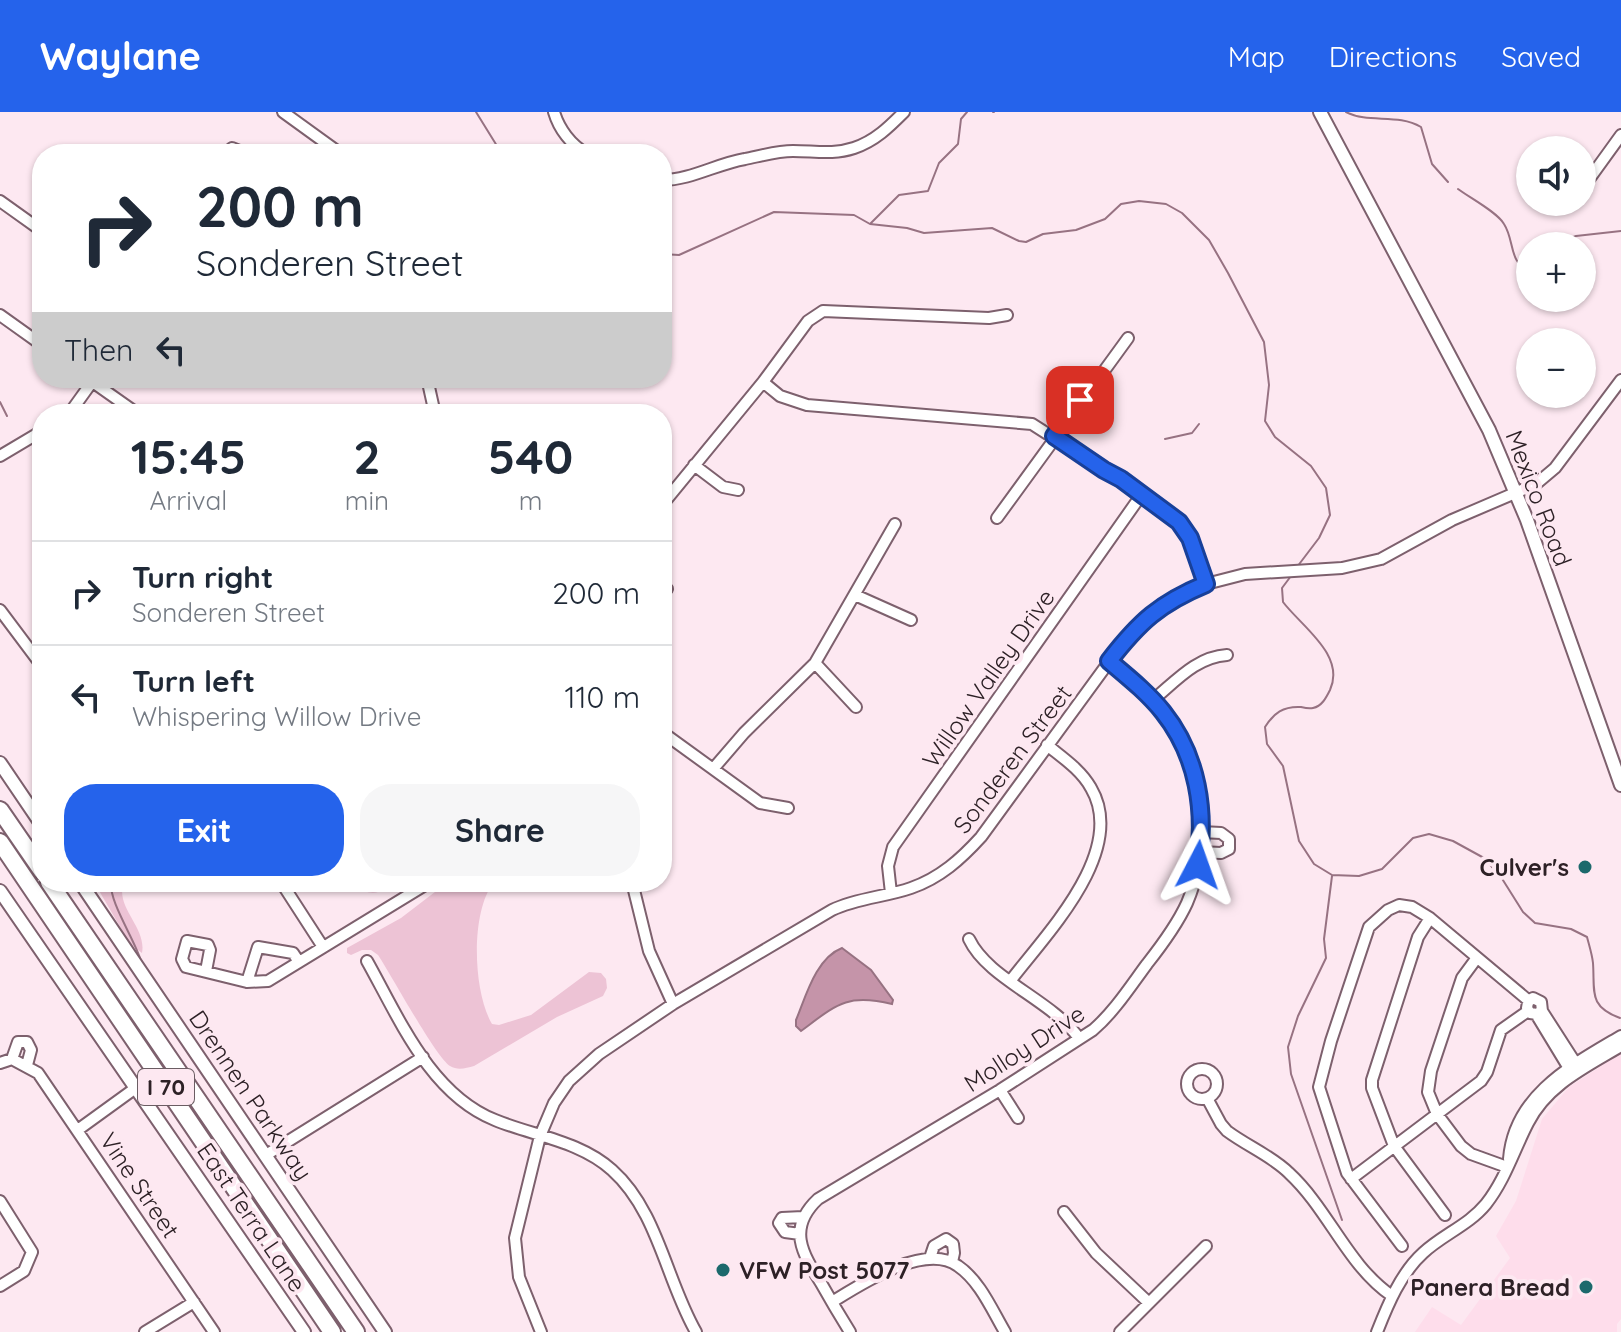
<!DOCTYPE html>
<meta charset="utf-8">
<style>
:root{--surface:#fff;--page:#f6f6f7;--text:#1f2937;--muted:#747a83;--line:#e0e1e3;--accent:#2563eb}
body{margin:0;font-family:Quicksand,sans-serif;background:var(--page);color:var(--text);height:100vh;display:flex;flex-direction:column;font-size:30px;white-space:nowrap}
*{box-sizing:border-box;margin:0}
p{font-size:26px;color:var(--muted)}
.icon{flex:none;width:44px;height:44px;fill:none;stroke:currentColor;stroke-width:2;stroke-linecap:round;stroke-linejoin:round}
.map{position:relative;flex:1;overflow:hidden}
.drawer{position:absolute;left:32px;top:292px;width:640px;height:488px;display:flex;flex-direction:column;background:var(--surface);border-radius:32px;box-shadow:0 2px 6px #0004}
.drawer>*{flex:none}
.banner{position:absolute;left:32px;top:32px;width:640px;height:244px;border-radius:32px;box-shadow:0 2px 6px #0004;background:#fff;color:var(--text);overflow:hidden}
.tools{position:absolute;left:1516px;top:24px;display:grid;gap:16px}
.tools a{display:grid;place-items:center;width:80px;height:80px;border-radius:50%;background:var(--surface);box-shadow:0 2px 6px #0004;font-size:40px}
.pin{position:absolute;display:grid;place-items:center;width:68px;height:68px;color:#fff;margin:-34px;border-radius:16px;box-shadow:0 4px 12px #0006}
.me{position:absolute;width:88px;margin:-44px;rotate:4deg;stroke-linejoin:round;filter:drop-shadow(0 0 6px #0008)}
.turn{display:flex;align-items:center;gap:28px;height:168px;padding:0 32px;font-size:36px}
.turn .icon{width:104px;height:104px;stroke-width:2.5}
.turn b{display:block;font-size:56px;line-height:68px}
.then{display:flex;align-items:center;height:76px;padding:0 32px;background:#0003;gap:16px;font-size:30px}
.eta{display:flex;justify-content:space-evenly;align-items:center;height:136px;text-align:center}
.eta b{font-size:48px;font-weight:700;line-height:56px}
.primary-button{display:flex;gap:16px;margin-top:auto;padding:16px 32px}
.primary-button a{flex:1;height:92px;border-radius:32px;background:var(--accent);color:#fff;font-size:32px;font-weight:700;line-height:92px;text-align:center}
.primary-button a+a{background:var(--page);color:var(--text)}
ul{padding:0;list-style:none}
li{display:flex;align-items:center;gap:24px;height:104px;padding:0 32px;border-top:2px solid var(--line)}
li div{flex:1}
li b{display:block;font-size:30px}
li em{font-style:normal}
header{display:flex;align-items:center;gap:48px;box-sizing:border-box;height:112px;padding:0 40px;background:var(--accent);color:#fff}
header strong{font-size:38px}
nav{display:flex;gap:44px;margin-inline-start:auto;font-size:28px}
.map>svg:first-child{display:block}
</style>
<header>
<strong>Waylane</strong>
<nav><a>Map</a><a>Directions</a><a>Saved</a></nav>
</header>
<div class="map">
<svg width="1621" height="1220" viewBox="0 0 1621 1220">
<rect width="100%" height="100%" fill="#fde8f1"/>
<path fill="#feddeb" d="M1621,941V1207L1617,1212V1220H1415L1432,1195L1461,1213L1510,1146L1496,1124L1516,1089L1542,1007L1569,975Z"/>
<path fill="#edc3d5" d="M94,770H124C114,795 147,815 142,841L130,832Z
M354,770H399C382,780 369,788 354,770Z
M448,770H494C470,800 473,880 492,912L499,913L531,903L589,860L601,861L606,867L607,876L603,884L557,905L474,954C466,956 458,959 450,954C435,944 392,864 378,843L371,838H362L351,843L347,841V836L401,806Z"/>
<path fill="#c594a9" stroke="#977282" stroke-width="2" d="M842,836L871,858L893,888L892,892C846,881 836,893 801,919L796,914V908C806,884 816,846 842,836Z"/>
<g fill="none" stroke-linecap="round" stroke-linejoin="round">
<path stroke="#977282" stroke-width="2" d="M476,0L502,42
M993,0H994
M1346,0C1369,12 1397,1 1421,15L1432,52L1448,70
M1458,77C1470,86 1497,100 1504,112C1515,129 1508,150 1530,160
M871,111L899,83L928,79L939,51L958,32L961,7L967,0
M1550,134L1576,124L1621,119
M662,142L679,143L774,100L854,103L870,112L907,116L924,121L992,116L1019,129L1026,130L1043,122L1076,118L1105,107L1121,92L1139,89L1166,92L1182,101L1209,128L1228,161L1264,230L1269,273L1265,309L1275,325L1311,354L1326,376L1330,403L1319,426L1297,455
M0,290L7,304
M1165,327L1192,321L1199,312
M38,361L42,365
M1291,464L1282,476L1283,490C1301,514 1346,543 1330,578C1326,586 1322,594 1313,596C1309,597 1305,596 1301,595C1283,594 1274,601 1265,615L1267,632L1283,654L1299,729L1314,752L1332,763L1359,764L1382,757L1413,726L1429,722L1453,729L1484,746L1501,765L1523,800L1535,811L1571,817L1587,825C1589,833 1592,842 1593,851C1595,880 1588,894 1620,906
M1332,764L1324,827L1326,846L1298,904L1288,935L1291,962L1342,1108
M111,770C109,790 134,826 141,849"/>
<g stroke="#7d606d" stroke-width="14">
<path id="minor" d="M283,0L341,42
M554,0C559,17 571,33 587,42
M225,42L232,36L247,42
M662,68C691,68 716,52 745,47C760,44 777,39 793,39C815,39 833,43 854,36C875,29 889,15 904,0
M1582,77L1621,23
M0,89L42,119
M0,203L42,233
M87,266L138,302
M427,266L435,302
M763,270L780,284L807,293L1032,312L1104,358L1121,367L1179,410L1190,426L1206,472
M69,302L92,270
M0,344L42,319
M694,353L723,375L738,378
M662,393L763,270L808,209L823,199L989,206L1007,203
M997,406L1128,226
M662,476L667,477
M855,483L911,508
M0,498L42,554
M815,551L856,595
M1153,588C1176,569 1196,545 1227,543
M662,620L760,691L788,696
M713,657L744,621L815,551L895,412
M1200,740L1221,741L1229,737V727L1221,721L1201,720
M281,770L323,835
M632,770L649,839L673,892
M891,781L888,754L893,735L1142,382
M1430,806L1418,825L1372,968V976L1394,1034L1445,1103
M969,827C988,867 1050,887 1079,926
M1476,847L1462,866L1431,959L1428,980L1437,1002L1461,1034L1471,1042L1507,1055
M367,849C399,906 430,982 495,1008C534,1024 580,1029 612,1058C658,1099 666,1168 696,1220
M299,850L293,841L258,835L247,870L268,869L430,770
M206,859L210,838L208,833L187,829L182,847L186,855L247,870
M1011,868C1047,821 1128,739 1091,676C1081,658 1063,646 1047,633
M1542,899L1537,902L1530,901L1527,896L1528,890L1533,886L1541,890L1542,899L1578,955
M1536,902L1570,958
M12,947L18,930H27L31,938L27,953
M0,951L12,947L38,961L214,1220
M1187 972a15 15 0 1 1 30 0a15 15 0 1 1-30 0Z
M1000,978L1018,1006
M1207,986L1221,1012L1227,1019C1247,1034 1272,1044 1289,1061C1329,1098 1347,1153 1392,1184
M79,1017L137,975
M266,1043L423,945
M1509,1047C1514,983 1572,953 1621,924
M1351,1067L1481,969L1487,960L1501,918L1528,899
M0,1089L32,1140L24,1159L0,1174
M1064,1100L1096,1141L1149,1191
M800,1122L785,1120L779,1111L782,1106L803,1105
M1402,1134L1347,1061L1319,975L1331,929L1369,815L1388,798L1399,793L1412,795L1430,806L1529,889
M930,1146L934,1134L946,1127L953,1132L954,1141L952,1150
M832,1190C861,1172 925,1130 958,1154C980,1169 992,1198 1005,1220
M145,1220L194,1190
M541,1220L519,1165L515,1126L540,1024L554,991L569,969L599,942L673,892L832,798C857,786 885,785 911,776C940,766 961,747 981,725L1133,517L1167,490L1206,472L1245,462L1342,456L1381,447L1452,408L1536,372L1555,356L1621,268
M850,1220C840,1204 830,1187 821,1171C802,1141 787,1116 818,1087L1000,978L1093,918C1114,900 1130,875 1147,852C1162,833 1177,813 1187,791C1211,735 1206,665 1173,614C1157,588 1132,569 1109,549
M1120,1220L1206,1134
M1377,1220C1388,1192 1401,1161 1423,1141C1442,1123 1469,1113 1486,1092C1505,1068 1514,1038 1528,1011C1547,973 1586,955 1621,934"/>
</g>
<g stroke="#7d606d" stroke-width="16">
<path id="major" d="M1320,0L1489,318L1527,408L1621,673
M0,651L42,713
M80,770L385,1220
M0,779L304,1220"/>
</g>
<g stroke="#7d606d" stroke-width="20">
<path id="highway" d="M0,698L42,759
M0,730L332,1220
M49,770L356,1220"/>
</g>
<use href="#minor" stroke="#fff" stroke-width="10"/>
<use href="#major" stroke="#fff" stroke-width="12"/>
<use href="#highway" stroke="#fff" stroke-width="16"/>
</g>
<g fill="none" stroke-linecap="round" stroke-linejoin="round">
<g stroke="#184099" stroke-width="20">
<path id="route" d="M1080,288L1054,324L1104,358L1121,367L1179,410L1190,426L1206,472C1160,491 1139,510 1109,549C1128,565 1148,581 1163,600C1198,644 1206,699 1198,753"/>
</g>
<use href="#route" stroke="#2563eb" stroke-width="14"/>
</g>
<g fill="#1c696c" stroke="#fde8f1" stroke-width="3">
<circle cx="1585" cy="755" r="8"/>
<circle cx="723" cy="1158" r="8"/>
<circle cx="1586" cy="1175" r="8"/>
</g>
<g text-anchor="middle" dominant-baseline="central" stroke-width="8" stroke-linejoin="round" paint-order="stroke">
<rect fill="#fde8f1" stroke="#6b5d63" stroke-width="2" x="138" y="957" width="56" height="36" rx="6"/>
<g font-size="22" font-weight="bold" fill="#2d2126">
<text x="166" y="975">I 70</text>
</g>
<g font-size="24" fill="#2d2126" stroke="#fde8f1">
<text transform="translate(1539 386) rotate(69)">Mexico Road</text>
<text transform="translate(988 566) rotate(-55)">Willow Valley Drive</text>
<text transform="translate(1012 647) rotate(-53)">Sonderen Street</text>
<text transform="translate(1024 936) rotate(-33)">Molloy Drive</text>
<text transform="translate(251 983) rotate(56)">Drennen Parkway</text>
<text transform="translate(140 1073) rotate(56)">Vine Street</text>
<text transform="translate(252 1105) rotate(56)">East Terra Lane</text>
</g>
<g font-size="24" font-weight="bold" fill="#2d2126" stroke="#fde8f1" text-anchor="end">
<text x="1569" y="755">Culver's</text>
<text x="739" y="1158" text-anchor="start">VFW Post 5077</text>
<text x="1570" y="1175">Panera Bread</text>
</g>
</g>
</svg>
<div class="tools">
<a><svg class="icon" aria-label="sound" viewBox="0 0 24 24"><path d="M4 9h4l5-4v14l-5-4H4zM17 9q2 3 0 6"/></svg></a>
<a>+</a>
<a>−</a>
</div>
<div class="pin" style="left:1080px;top:288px;background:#d93025"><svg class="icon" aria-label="arrive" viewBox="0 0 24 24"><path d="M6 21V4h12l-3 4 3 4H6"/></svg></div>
<svg class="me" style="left:1198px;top:753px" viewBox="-20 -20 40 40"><path d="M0-17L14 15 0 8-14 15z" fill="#2563eb" stroke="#fff" stroke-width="4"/></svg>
<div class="banner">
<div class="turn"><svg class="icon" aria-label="right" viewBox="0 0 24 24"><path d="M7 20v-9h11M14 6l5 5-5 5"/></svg><div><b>200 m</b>Sonderen Street</div></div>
<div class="then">Then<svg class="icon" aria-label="left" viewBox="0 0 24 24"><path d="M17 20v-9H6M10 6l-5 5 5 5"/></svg></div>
</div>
<section class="drawer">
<div class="eta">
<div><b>15:45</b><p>Arrival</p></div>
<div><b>2</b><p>min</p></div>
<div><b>540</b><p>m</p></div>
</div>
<ul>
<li><svg class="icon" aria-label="right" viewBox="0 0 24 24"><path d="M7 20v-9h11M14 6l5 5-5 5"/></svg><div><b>Turn right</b><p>Sonderen Street</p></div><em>200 m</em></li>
<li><svg class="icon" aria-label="left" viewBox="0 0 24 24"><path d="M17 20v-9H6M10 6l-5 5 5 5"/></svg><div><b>Turn left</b><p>Whispering Willow Drive</p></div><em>110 m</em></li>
</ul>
<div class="primary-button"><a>Exit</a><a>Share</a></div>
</section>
</div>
